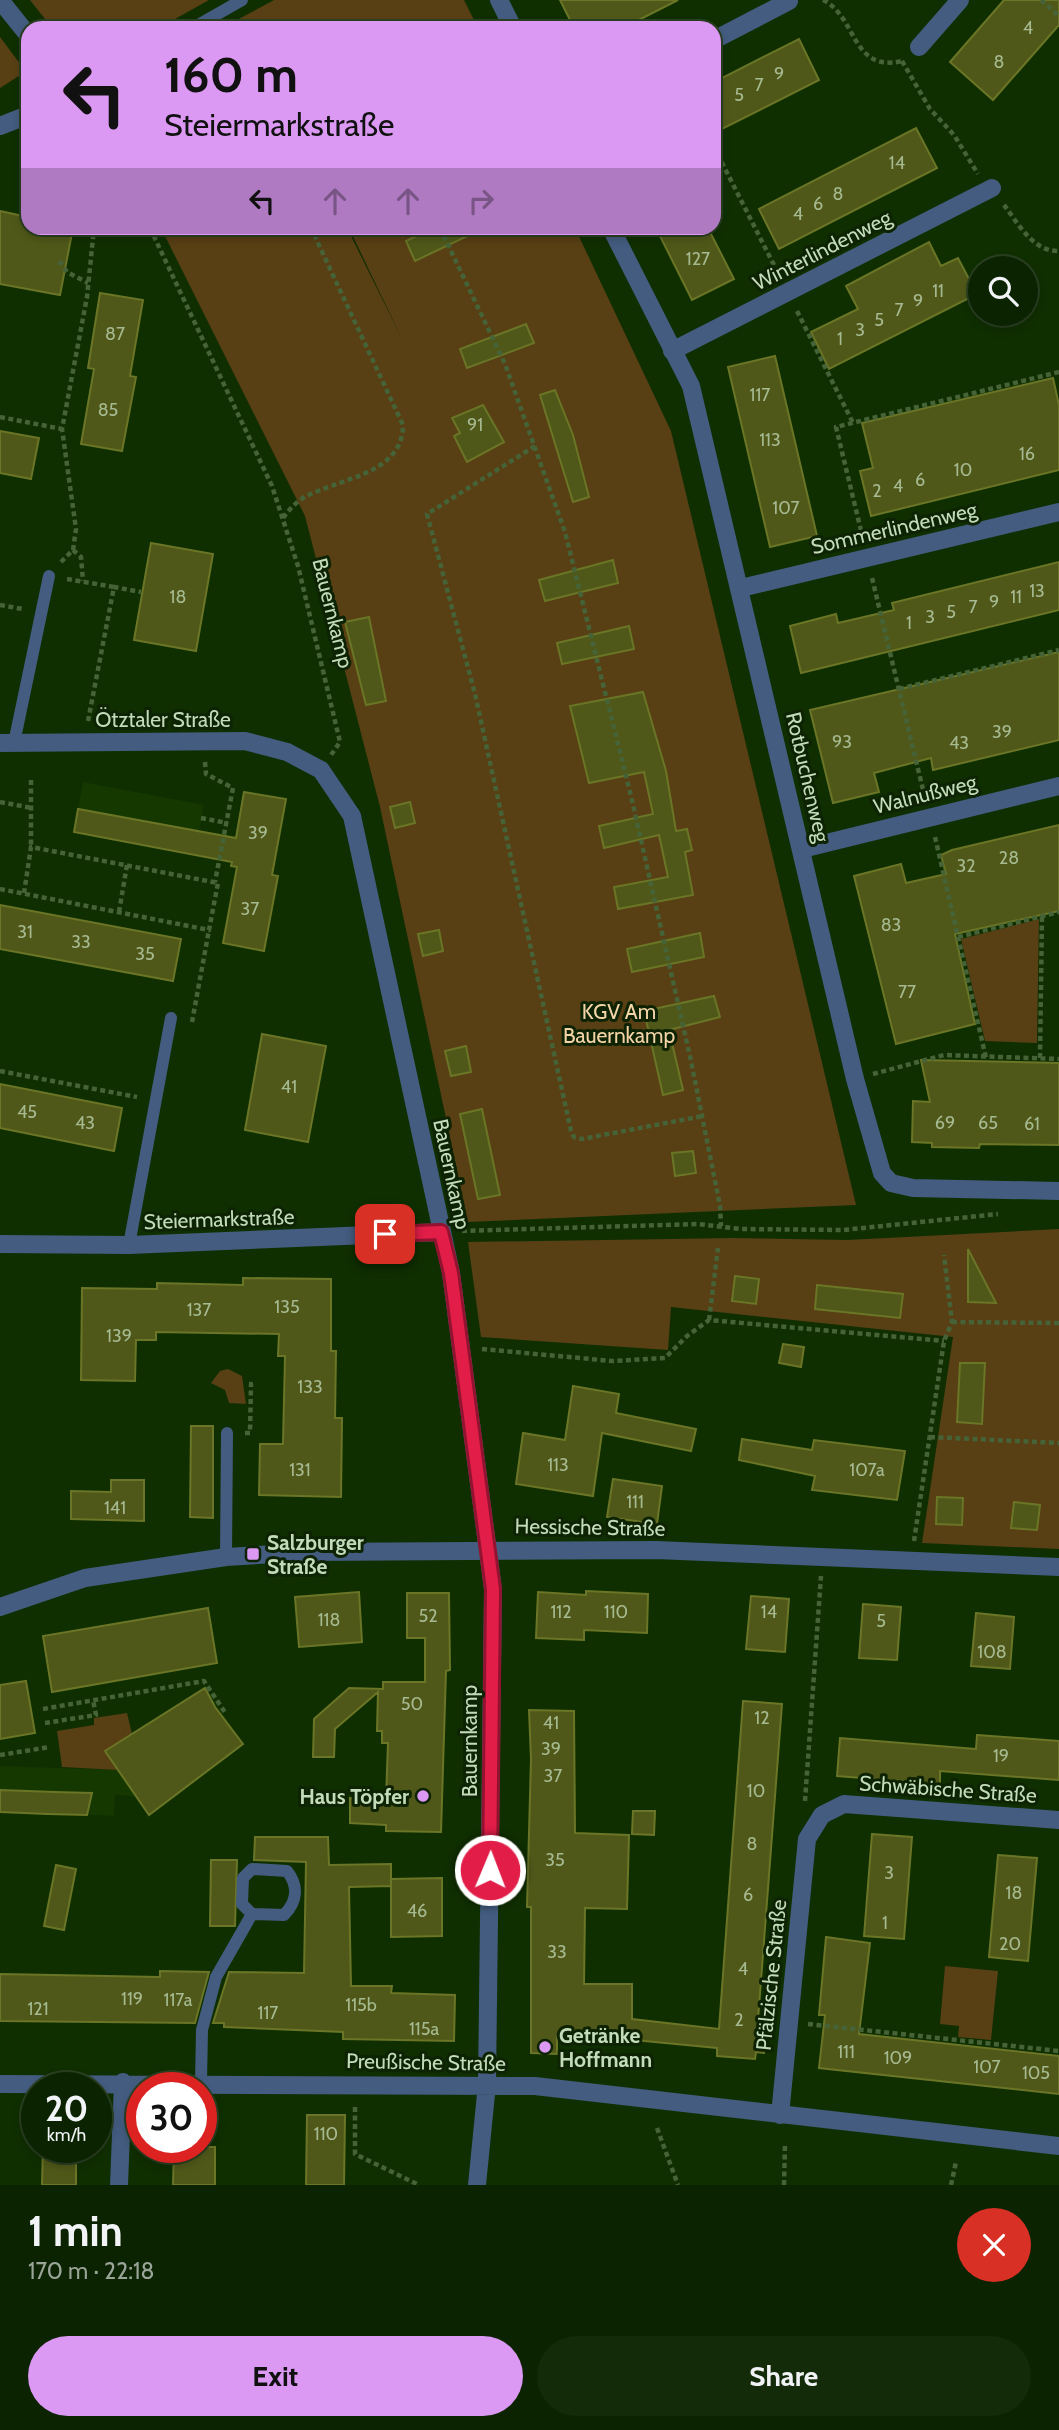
<!DOCTYPE html>
<meta charset="utf-8">
<style>
:root{--surface:#0b2300;--page:#142b0a;--text:#f1f3f6;--muted:#9aa499;--line:#2b4022;--accent:#dc99f4}
body{margin:0;font-family:Cabin,sans-serif;background:var(--page);color:var(--text);height:100vh;display:flex;flex-direction:column;font-size:26px;white-space:nowrap}
*{box-sizing:border-box;margin:0}
p{font-size:23px;color:var(--muted)}
.icon{flex:none;width:38px;height:38px;fill:none;stroke:currentColor;stroke-width:2;stroke-linecap:round;stroke-linejoin:round}
.map{position:relative;height:2185px;overflow:hidden}
.side{display:flex;flex-direction:column;background:var(--surface);flex:1}
.side>*{flex:none}
.banner{position:absolute;left:21px;top:21px;width:700px;height:214px;border-radius:21px;box-shadow:0 4px 10px #0003,0 0 0 2px var(--line);background:#dc99f4;color:#111;overflow:hidden}
.buttons{position:absolute;left:968px;top:256px;display:grid;gap:14px}
.buttons a{display:grid;place-items:center;width:70px;height:70px;border-radius:50%;background:var(--surface);box-shadow:0 4px 10px #0003,0 0 0 2px var(--line);font-size:35px}
.speed{position:absolute;left:21px;top:2072px;display:flex;gap:14px;font-size:35px;font-weight:700;text-align:center}
.speed>*{display:grid;place-content:center;width:91px;height:91px;border-radius:50%;background:var(--surface);box-shadow:0 4px 10px #0003,0 0 0 2px var(--line);line-height:1}
.speed small{font-size:18px;font-weight:400}
.speed .limit{border:10px solid #d22;background:#fff;color:#111}
.pin{position:absolute;display:grid;place-items:center;width:60px;height:60px;color:#fff;margin:-30px;border-radius:14px;box-shadow:0 4px 10px #0006}
.me{position:absolute;width:77px;margin:-38px;rotate:1deg;stroke-linejoin:round;filter:drop-shadow(0 0 5px #0008)}
.turn{display:flex;align-items:center;gap:24px;height:147px;padding:0 28px;font-size:32px}
.turn .icon{width:91px;height:91px;stroke-width:2.5}
.turn b{display:block;font-size:49px;line-height:60px}
.lanes{display:flex;align-items:center;height:66px;padding:0 28px;background:#0003;justify-content:center;gap:35px;direction:ltr}
.lanes .off{opacity:.35}
.round{display:grid;place-items:center;flex:none;width:74px;height:74px;border-radius:37px;background:var(--page)}
.head{display:flex;align-items:center;justify-content:space-between;height:119px;padding:0 28px}
h1{font-size:42px;font-weight:800;line-height:52px}
.primary-button{display:flex;gap:14px;margin-top:auto;padding:14px 28px}
.primary-button a{flex:1;height:80px;border-radius:42px;background:var(--accent);color:#111;font-size:28px;font-weight:800;line-height:80px;text-align:center}
.primary-button a+a{background:var(--page);color:var(--text)}
.map>svg:first-child{display:block}
</style>
<div class="map">
<svg width="1059" height="2185" viewBox="0 0 1059 2185">
<rect width="100%" height="100%" fill="#0f2f00"/>
<path fill="#143800" d="M83,782L204,805L195,855L74,832Z
M205,1688L243,1744L149,1815L135,1797L115,1794L114,1816L54,1813V1792H40V1814L0,1812V1766L117,1770L105,1751Z"/>
<path fill="#583f14" d="M30,0H209L159,28H52Z
M274,0H464L478,28H222Z
M0,37L21,65L22,74L0,88Z
M161,228H347L402,339L349,228H575L671,431L856,1205L468,1222L380,807L305,516Z
M1039,919L1037,1043L985,1041L961,939Z
M1059,1229V1549L922,1543L953,1337L671,1307L668,1350L481,1337L468,1242L734,1238L847,1240Z
M228,1369L242,1376L246,1404L229,1403L225,1390L211,1383L220,1371Z
M127,1713L132,1734L106,1751L118,1770L62,1767L57,1731L94,1725V1718Z
M945,1966L998,1971L991,2040L958,2037L959,2026L940,2024Z"/>
<path fill="#505819" stroke="#6a7526" stroke-width="2" d="M560,0H678L623,28H574Z
M1004,0H1059V25L993,100L950,62Z
M799,39L819,80L714,133V82Z
M916,128L937,168L779,249L759,209Z
M0,211L28,217V228H73L60,295L0,284Z
M433,228H484L415,261L406,241Z
M656,228H708L734,279L692,300Z
M929,242L941,266L958,258L977,294L829,369L811,332L858,309L846,286Z
M100,293L143,300L130,376L136,377L122,451L81,444L94,369L88,368Z
M526,324L534,343L467,368L460,349Z
M775,356L817,536L770,547L728,367Z
M1053,378L1059,405V470L871,516L860,471L873,468L862,423Z
M555,390L573,435L589,497L573,502L540,395Z
M483,405L504,442L467,462L454,436L460,433L452,418Z
M0,431L39,438L31,479L0,473Z
M151,543L213,554L196,651L134,640Z
M613,560L618,583L545,601L539,580Z
M1059,562V610L801,673L790,626L836,614L838,623L894,610L892,603Z
M369,617L386,701L366,705L345,622Z
M629,626L634,649L562,664L557,643Z
M1059,652V740L933,770L931,758L874,773L879,792L833,803L810,710Z
M643,692L666,771L676,831L687,829L692,850L685,852L693,895L618,909L614,887L668,877L659,835L604,848L599,826L653,814L644,772L589,783L570,706Z
M244,792L286,799L272,875L278,876L264,951L223,943L237,867L231,866L232,862L74,832L78,809L236,838Z
M410,802L415,823L395,828L390,807Z
M1059,825V911L955,934L975,1024L896,1044L854,876L901,864L906,883L946,874L941,855L952,850Z
M0,905L181,939L173,981L0,949Z
M439,930L443,951L423,956L418,934Z
M700,933L704,957L632,972L627,949Z
M714,996L720,1017L669,1030L683,1090L663,1095L644,1011Z
M262,1034L326,1046L308,1142L245,1130Z
M466,1046L471,1072L451,1076L445,1051Z
M921,1060L1059,1063V1145L980,1144L979,1148L932,1147V1143L912,1142L913,1101L930,1102Z
M0,1084L122,1108L114,1151L0,1128Z
M482,1109L500,1195L478,1199L460,1114Z
M693,1151L696,1173L675,1176L672,1153Z
M968,1249L996,1303L968,1302Z
M735,1276L759,1279L756,1304L732,1301Z
M243,1278L331,1279V1351H336L335,1418H342L341,1497L259,1495L260,1444H283L285,1356H278L279,1334L156,1332V1340H136L135,1381L81,1380L82,1288L157,1289V1283L243,1285Z
M817,1285L903,1294L900,1318L815,1309Z
M783,1344L804,1347L801,1367L779,1363Z
M960,1363H985L982,1424L957,1422Z
M573,1386L619,1394L616,1413L696,1429L691,1451L602,1433L593,1496L516,1484L523,1433L565,1440Z
M191,1426H213V1518L190,1517Z
M742,1439L812,1450L814,1440L905,1451L897,1500L812,1490L815,1476L739,1460Z
M613,1479L662,1486L657,1524L607,1517Z
M111,1480H144V1521L71,1519V1491L111,1492Z
M937,1497L963,1498L962,1525L936,1524Z
M1014,1502L1040,1505L1037,1530L1011,1528Z
M586,1591L648,1594L647,1633L584,1630V1640L536,1638L538,1592L586,1595Z
M359,1592L362,1642L299,1647L295,1597Z
M407,1593H449L450,1670L446,1671L441,1832L386,1831V1825L350,1823V1798L386,1799L388,1743H382V1731H377L378,1692L335,1729L334,1757H313L314,1719L349,1688L383,1689V1682H425V1638H407Z
M751,1596L789,1599L785,1652L746,1649Z
M863,1604L901,1607L897,1660L859,1658Z
M208,1608L217,1663L52,1692L43,1636Z
M976,1613L1014,1617L1010,1669L971,1666Z
M26,1681L35,1733L0,1739V1685Z
M205,1688L215,1707L243,1744L149,1815L105,1751Z
M743,1701L782,1704L757,2033L766,2034L764,2053L756,2052L755,2059L717,2056V2048L613,2038L557,2037V2054L531,2053V1907H527L531,1759L529,1710L574,1711L575,1833L629,1835L627,1909L585,1908L584,1984H632V2019L719,2029Z
M977,1735L1059,1741V1780L940,1771V1784L837,1776L840,1738L976,1749Z
M0,1790L55,1792L92,1793L87,1815L47,1814L0,1812Z
M633,1811H655L654,1835L632,1834Z
M872,1834L912,1837L904,1939L864,1936Z
M255,1837H328L329,1865L391,1864V1886L349,1887L351,1986H392L391,1993L455,1995L454,2041L343,2039V2032L224,2027V2023H213L229,1972L304,1973L306,1862L254,1860Z
M998,1855L1037,1858L1028,1961L989,1957Z
M211,1860H237L235,1926H210Z
M56,1865L76,1869L64,1930L44,1926Z
M442,1878V1936L391,1937V1879Z
M826,1937L870,1943L859,2034L1059,2056V2094L819,2068L825,2015H819Z
M160,1971L209,1972L195,2023L0,2021V1974L160,1977Z
M307,2115H345L344,2185H306Z
M43,2147H76V2185H42Z
M174,2147H215V2185H173Z"/>
<g fill="none" stroke-linecap="round" stroke-linejoin="round">
<path stroke="#466338" stroke-width="4.5" stroke-dasharray="5 3.5" stroke-linecap="butt" d="M823,0C857,16 851,73 902,61
M1041,0L1059,16
M902,61L930,109L954,135L978,174
M714,147L779,275
M1004,205C1018,223 1033,252 1059,251
M150,228L272,486L298,566L340,742L331,755
M440,228L505,364L565,532L631,796L691,1061L720,1206L721,1226
M59,261L67,272L88,283
M797,311L853,423
M0,417L62,429
M535,446L427,514L475,694L571,1131L574,1137L582,1139L703,1116
M283,518C289,510 295,503 303,498C338,478 403,475 403,425L311,228
M863,539L836,427L1059,372
M73,550L81,557L83,581
M61,562L73,550L76,529L62,429L87,297L94,228
M872,578L925,798
M67,579L114,587
M0,605L23,609
M899,689L1059,650
M88,721L114,587L141,592
M205,762L206,774L233,788L215,882
M31,780V847
M0,802L32,808
M201,818L227,823
M935,837L986,1058
M0,889L209,930L218,883L31,847L24,893
M119,912L127,865
M958,937L1059,912
M192,1022L209,930
M1040,1058L1042,916
M0,1071L137,1097
M873,1074L944,1055L1059,1059
M462,1231L698,1224L740,1229L844,1230L998,1214
M709,1320L718,1248
M952,1322L1059,1323
M482,1349L612,1361L665,1358L687,1336L709,1320L944,1341
M245,1433H250L251,1384H246
M930,1437L1059,1443
M914,1541L944,1341L952,1322L944,1255
M43,1709L204,1681L226,1714
M45,1723L96,1715L93,1700
M0,1755L50,1747
M805,1801L821,1576
M808,2024L1059,2051
M355,2107V2154L419,2185
M657,2128L678,2185
M784,2185L785,2143
M951,2185L956,2162"/>
<path stroke="#435c7f" stroke-width="12" d="M193,28L242,0
M14,743L49,576
M129,1245L171,1018
M226,1557L227,1433
M252,1869L287,1871C299,1886 297,1902 284,1915L252,1914L242,1904L243,1878Z
M201,2083L202,2030L216,1977L252,1914"/>
<path stroke="#435c7f" stroke-width="18" d="M0,0L28,35
M499,0L513,28
M714,40L789,1
M919,47L960,0
M0,126L28,115
M611,228L691,386L855,1079L882,1173L891,1183L913,1188L1059,1191
M672,351L992,188
M741,588L1059,512
M0,743L245,741L287,752L321,770L352,816L451,1273L493,1589L487,2084L477,2185
M802,849L1059,786
M0,1244L129,1245L441,1232
M0,1607L85,1578L226,1557L308,1552L656,1550L1059,1567
M0,2084L535,2086L1059,2146
M780,2115L807,1839L822,1815L844,1804L1059,1820
M119,2185L123,2082"/>
</g>
<g fill="none" stroke-linecap="round" stroke-linejoin="round">
<g stroke="#92132f" stroke-width="18">
<path id="route" d="M385,1234L441,1232L451,1273L493,1589L490,1870"/>
</g>
<use href="#route" stroke="#e11d48" stroke-width="12"/>
</g>
<g fill="#dc99f4" stroke="#0d2303" stroke-width="2.5">
<rect x="246" y="1547" width="14" height="14" rx="3.5"/>
<circle cx="423" cy="1796" r="7"/>
<circle cx="545" cy="2047" r="7"/>
</g>
<g text-anchor="middle" dominant-baseline="central" stroke-width="6" stroke-linejoin="round" paint-order="stroke">
<g font-size="18" fill="#a6ba91">
<text x="1028" y="28">4</text>
<text x="999" y="62">8</text>
<text x="779" y="74">9</text>
<text x="759" y="85">7</text>
<text x="739" y="95">5</text>
<text x="897" y="163">14</text>
<text x="838" y="194">8</text>
<text x="818" y="204">6</text>
<text x="798" y="214">4</text>
<text x="698" y="259">127</text>
<text x="938" y="291">11</text>
<text x="918" y="301">9</text>
<text x="899" y="310">7</text>
<text x="879" y="320">5</text>
<text x="860" y="330">3</text>
<text x="115" y="334">87</text>
<text x="840" y="339">1</text>
<text x="760" y="395">117</text>
<text x="108" y="410">85</text>
<text x="475" y="425">91</text>
<text x="770" y="440">113</text>
<text x="1027" y="454">16</text>
<text x="963" y="470">10</text>
<text x="920" y="480">6</text>
<text x="898" y="486">4</text>
<text x="877" y="491">2</text>
<text x="786" y="508">107</text>
<text x="1037" y="591">13</text>
<text x="178" y="597">18</text>
<text x="1016" y="597">11</text>
<text x="994" y="602">9</text>
<text x="973" y="607">7</text>
<text x="951" y="612">5</text>
<text x="930" y="617">3</text>
<text x="909" y="623">1</text>
<text x="1002" y="732">39</text>
<text x="842" y="742">93</text>
<text x="959" y="743">43</text>
<text x="258" y="833">39</text>
<text x="1009" y="858">28</text>
<text x="966" y="866">32</text>
<text x="250" y="909">37</text>
<text x="891" y="925">83</text>
<text x="25" y="932">31</text>
<text x="81" y="942">33</text>
<text x="145" y="954">35</text>
<text x="907" y="992">77</text>
<text x="289" y="1087">41</text>
<text x="27" y="1112">45</text>
<text x="85" y="1123">43</text>
<text x="945" y="1123">69</text>
<text x="988" y="1123">65</text>
<text x="1032" y="1124">61</text>
<text x="287" y="1307">135</text>
<text x="199" y="1310">137</text>
<text x="119" y="1336">139</text>
<text x="310" y="1387">133</text>
<text x="558" y="1465">113</text>
<text x="300" y="1470">131</text>
<text x="867" y="1470">107a</text>
<text x="635" y="1502">111</text>
<text x="115" y="1508">141</text>
<text x="561" y="1612">112</text>
<text x="616" y="1612">110</text>
<text x="769" y="1612">14</text>
<text x="428" y="1616">52</text>
<text x="329" y="1620">118</text>
<text x="881" y="1621">5</text>
<text x="992" y="1652">108</text>
<text x="412" y="1704">50</text>
<text x="762" y="1718">12</text>
<text x="551" y="1723">41</text>
<text x="551" y="1749">39</text>
<text x="1001" y="1756">19</text>
<text x="553" y="1776">37</text>
<text x="756" y="1791">10</text>
<text x="752" y="1844">8</text>
<text x="555" y="1860">35</text>
<text x="889" y="1873">3</text>
<text x="1014" y="1893">18</text>
<text x="748" y="1895">6</text>
<text x="417" y="1911">46</text>
<text x="885" y="1923">1</text>
<text x="1010" y="1944">20</text>
<text x="557" y="1952">33</text>
<text x="743" y="1969">4</text>
<text x="132" y="1999">119</text>
<text x="178" y="2000">117a</text>
<text x="361" y="2005">115b</text>
<text x="38" y="2009">121</text>
<text x="268" y="2013">117</text>
<text x="739" y="2020">2</text>
<text x="424" y="2029">115a</text>
<text x="846" y="2052">111</text>
<text x="898" y="2058">109</text>
<text x="987" y="2067">107</text>
<text x="1036" y="2073">105</text>
<text x="326" y="2134">110</text>
</g>
<g font-size="21" fill="#c3dbb9" stroke="#0d2303">
<text transform="translate(822 250) rotate(-27)">Winterlindenweg</text>
<text transform="translate(894 528) rotate(-13)">Sommerlindenweg</text>
<text transform="translate(333 613) rotate(76)">Bauernkamp</text>
<text x="163" y="719">Ötztaler Straße</text>
<text transform="translate(808 777) rotate(77)">Rotbuchenweg</text>
<text transform="translate(925 794) rotate(-14)">Walnußweg</text>
<text transform="translate(452 1174) rotate(78)">Bauernkamp</text>
<text transform="translate(219 1219) rotate(-2)">Steiermarkstraße</text>
<text transform="translate(590 1527) rotate(1)">Hessische Straße</text>
<text transform="translate(469 1741) rotate(-90)">Bauernkamp</text>
<text transform="translate(948 1789) rotate(4)">Schwäbische Straße</text>
<text transform="translate(771 1975) rotate(-84)">Pfälzische Straße</text>
<text transform="translate(426 2062) rotate(1)">Preußische Straße</text>
</g>
<g font-size="21" fill="#f4d4a6" stroke="#0d2303">
<text x="619" y="1011">KGV Am<tspan x="619" dy="24">Bauernkamp</tspan></text>
</g>
<g font-size="21" font-weight="bold" fill="#c3dbb9" stroke="#0d2303" text-anchor="start">
<text x="267" y="1542">Salzburger<tspan x="267" dy="24">Straße</tspan></text>
<text x="409" y="1796" text-anchor="end">Haus Töpfer</text>
<text x="559" y="2035">Getränke<tspan x="559" dy="24">Hoffmann</tspan></text>
</g>
</g>
</svg>
<div class="buttons">
<a><svg class="icon" aria-label="search" viewBox="0 0 24 24"><circle cx="10" cy="10" r="6"/><path d="M15 15l6 6"/></svg></a>
</div>
<div class="speed"><div>20<small>km/h</small></div><div class="limit">30</div></div>
<div class="pin" style="left:385px;top:1234px;background:#d93025"><svg class="icon" aria-label="arrive" viewBox="0 0 24 24"><path d="M6 21V4h12l-3 4 3 4H6"/></svg></div>
<svg class="me" style="left:490px;top:1870px" viewBox="-20 -20 40 40"><circle r="17" fill="#e11d48" stroke="#fff" stroke-width="3"/><path d="M0-11L8 9 0 5-8 9z" fill="#fff"/></svg>
<div class="banner">
<div class="turn"><svg class="icon" aria-label="left" viewBox="0 0 24 24"><path d="M17 20v-9H6M10 6l-5 5 5 5"/></svg><div><b>160 m</b>Steiermarkstraße</div></div>
<div class="lanes"><svg class="icon" aria-label="left" viewBox="0 0 24 24"><path d="M17 20v-9H6M10 6l-5 5 5 5"/></svg><svg class="icon off" aria-label="ahead" viewBox="0 0 24 24"><path d="M12 20V5M6 11l6-6 6 6"/></svg><svg class="icon off" aria-label="ahead" viewBox="0 0 24 24"><path d="M12 20V5M6 11l6-6 6 6"/></svg><svg class="icon off" aria-label="right" viewBox="0 0 24 24"><path d="M7 20v-9h11M14 6l5 5-5 5"/></svg></div>
</div>
</div>
<section class="side">
<div class="head"><div><h1>1 min</h1><p>170 m · 22:18</p></div><a class="round" style="background:#d93025;color:#fff"><svg class="icon" aria-label="close" viewBox="0 0 24 24"><path d="M6 6l12 12M18 6L6 18"/></svg></a></div>
<div class="primary-button"><a>Exit</a><a>Share</a></div>
</section>
